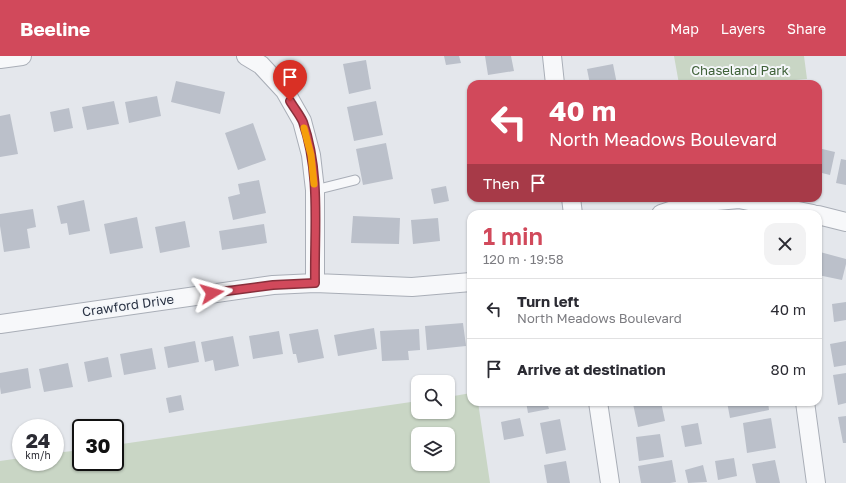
<!DOCTYPE html>
<meta charset="utf-8">
<style>
:root{--surface:#fff;--page:#f2f2f3;--text:#2b2b33;--muted:#7c7c81;--line:#e1e1e2;--accent:#d1495b}
body{margin:0;font-family:"Golos Text",sans-serif;background:var(--page);color:var(--text);height:100vh;display:flex;flex-direction:column;font-size:15px;white-space:nowrap}
*{box-sizing:border-box;margin:0}
p{font-size:13px;color:var(--muted)}
.icon{flex:none;width:22px;height:22px;fill:none;stroke:currentColor;stroke-width:2;stroke-linecap:round;stroke-linejoin:round}
.map{position:relative;flex:1;overflow:hidden}
.side{position:absolute;left:467px;top:154px;width:355px;height:196px;display:flex;flex-direction:column;background:var(--surface);border-radius:12px;box-shadow:0 1px 3px #0004}
.side>*{flex:none}
.top-card{position:absolute;left:467px;top:24px;width:355px;height:122px;border-radius:12px;box-shadow:0 1px 3px #0004;background:#d1495b;color:#fff;overflow:hidden}
.controls{position:absolute;left:411px;top:319px;display:grid;gap:8px}
.controls a{display:grid;place-items:center;width:44px;height:44px;border-radius:8px;background:var(--surface);box-shadow:0 1px 3px #0004;font-size:20px}
.speed{position:absolute;left:12px;top:363px;display:flex;gap:8px;font-size:20px;font-weight:700;text-align:center}
.speed>*{display:grid;place-content:center;width:52px;height:52px;border-radius:50%;background:var(--surface);box-shadow:0 1px 3px #0004;line-height:1}
.speed small{font-size:10px;font-weight:400}
.speed .limit{border:2px solid #111;border-radius:6px;background:#fff;color:#111}
.pin{position:absolute;display:grid;place-items:center;width:34px;height:34px;color:#fff;margin:-41px -17px;border-radius:50% 50% 50% 0;rotate:-45deg;box-shadow:0 0 4px #0007}
.pin .icon{rotate:45deg}
.me{position:absolute;width:44px;margin:-22px;rotate:82deg;stroke-linejoin:round;filter:drop-shadow(0 0 3px #0008)}
.turn{display:flex;align-items:center;gap:14px;height:84px;padding:0 16px;font-size:18px}
.turn .icon{width:52px;height:52px;stroke-width:2.5}
.turn b{display:block;font-size:28px;line-height:34px}
.then{display:flex;align-items:center;height:38px;padding:0 16px;background:#0003;gap:8px;font-size:15px}
.round{display:grid;place-items:center;flex:none;width:42px;height:42px;border-radius:12px;background:var(--page)}
.overview{display:flex;align-items:center;justify-content:space-between;height:68px;padding:0 16px}
h1{font-size:24px;font-weight:600;line-height:30px;color:var(--accent)}
ul{padding:0;list-style:none}
li{display:flex;align-items:center;gap:12px;height:60px;padding:0 16px;border-top:1px solid var(--line)}
li div{flex:1}
li b{display:block;font-size:15px}
li em{font-style:normal}
header{display:flex;align-items:center;gap:24px;box-sizing:border-box;height:56px;padding:0 20px;background:var(--accent);color:#fff}
header strong{font-size:19px}
nav{display:flex;gap:22px;margin-inline-start:auto;font-size:14px}
.map>svg:first-child{display:block}
</style>
<header>
<strong>Beeline</strong>
<nav><a>Map</a><a>Layers</a><a>Share</a></nav>
</header>
<div class="map">
<svg width="846" height="427" viewBox="0 0 846 427">
<rect width="100%" height="100%" fill="#e4e7ec"/>
<path fill="#c9d6c5" fill-rule="evenodd" d="M674,0H804L807,23L747,28H679Z
M471,337V346H478L490,427H0V405L21,402V406H55V397L81,394V406H115V389L418,345V356H448V341ZM418,378H448V408H418Z"/>
<path fill="#bbc0ca" d="M444,0H459L461,7L446,9Z
M485,0H511L514,15L488,19Z
M366,4L371,33L349,38L343,8Z
M613,8L617,28H590L587,13Z
M515,24L516,28H501V27Z
M176,25L225,36L220,58L171,46Z
M157,40L161,60L129,67L125,46Z
M114,45L119,68L87,74L82,51Z
M376,45L383,79L354,85L347,51Z
M69,52L73,72L54,76L50,56Z
M10,58L18,98L0,101V60Z
M253,67L266,104L238,114L225,77Z
M386,87L393,123L363,129L356,93Z
M818,92L835,96L830,119L818,116Z
M841,103L846,104V129L836,127Z
M259,124L266,157L233,164L228,141L240,138L238,128Z
M446,130L449,145L434,148L431,133Z
M84,144L90,175L69,179L67,167L61,168L57,150Z
M33,153L36,171L27,173L30,192L4,196L0,170V158Z
M353,160L400,162L399,188L351,187Z
M137,161L143,192L110,198L104,168Z
M438,162L440,185L413,188L411,164Z
M185,165L190,191L160,197L155,171Z
M264,168L267,187L222,194L219,175Z
M820,196L846,203V208L842,224L818,219V204Z
M846,246V264L834,266L832,248Z
M463,267L466,290L427,294L425,270Z
M374,272L377,293L338,300L334,279Z
M318,273L324,302L298,307L296,298H293L289,278Z
M419,273L420,294L408,295L409,304L382,305L380,275Z
M279,275L283,298L253,303L249,280Z
M233,280L239,310L215,315L213,304L205,306L201,286Z
M195,285L199,306L168,312L164,291Z
M846,285V309L834,311L830,288Z
M152,292L156,313L124,319L120,298Z
M108,301L112,321L88,326L84,306Z
M68,307L73,331L44,336L39,313Z
M28,312L31,332L1,338L0,331V317Z
M846,317V347L838,349L833,319Z
M181,339L184,354L169,357L166,342Z
M526,346H547L549,353L528,357Z
M645,346H661L665,365L638,371L633,348Z
M727,346H768L769,354L730,362Z
M846,360V387H843L838,361Z
M520,362L524,380L504,384L501,366Z
M771,362L776,392L747,397L743,367Z
M560,363L566,394L546,398L540,367Z
M698,367L702,388L685,391L681,370Z
M660,378L664,401L639,405L636,381Z
M734,402L737,420L718,424L715,405Z
M672,404L676,426L670,427H641L638,410Z
M775,404L780,427H756L752,408Z
M566,405L570,427H547L544,409Z
M703,409L707,426L688,427L685,414Z"/>
<g fill="none" stroke-linecap="round" stroke-linejoin="round">
<g stroke="#a9aeb7" stroke-width="11">
<path id="lane" d="M315,134L355,124"/>
</g>
<g stroke="#a9aeb7" stroke-width="20">
<path id="street" d="M246,0L261,9L285,35L302,65L311,99L315,134V227
M552,0L555,28
M0,3L22,0
M571,142L573,158
M661,158L694,147L739,143L813,158
M818,159L846,166
M0,268L273,229L315,227L412,231L471,226
M598,346L610,427
M805,346L816,427"/>
</g>
<use href="#lane" stroke="#f7f8fa" stroke-width="9"/>
<use href="#street" stroke="#f7f8fa" stroke-width="18"/>
</g>
<g fill="none" stroke-linecap="round" stroke-linejoin="round">
<g stroke="#882f3b" stroke-width="10">
<path id="route" d="M212,237L273,229L315,227C314,174 321,118 303,66C300,59 294,52 290,45"/>
</g>
<use href="#route" stroke="#d1495b" stroke-width="7"/>
<path stroke="#f59e0b" stroke-width="7" d="M304,72L311,99L314,128"/>
</g>
<g text-anchor="middle" dominant-baseline="central" stroke-width="4" stroke-linejoin="round" paint-order="stroke">
<g font-size="13" fill="#3f6138" stroke="#f4f6f9">
<text x="740" y="14">Chaseland Park</text>
</g>
<g font-size="13" fill="#2b3445" stroke="#f4f6f9">
<text transform="translate(128 249) rotate(-8)">Crawford Drive</text>
</g>
</g>
</svg>
<div class="controls">
<a><svg class="icon" aria-label="search" viewBox="0 0 24 24"><circle cx="10" cy="10" r="6"/><path d="M15 15l6 6"/></svg></a>
<a><svg class="icon" aria-label="layers" viewBox="0 0 24 24"><path d="M12 4l9 5-9 5-9-5zM3 14l9 5 9-5"/></svg></a>
</div>
<div class="speed"><div>24<small>km/h</small></div><div class="limit">30</div></div>
<div class="pin" style="left:290px;top:45px;background:#d93025"><svg class="icon" aria-label="arrive" viewBox="0 0 24 24"><path d="M6 21V4h12l-3 4 3 4H6"/></svg></div>
<svg class="me" style="left:212px;top:237px" viewBox="-20 -20 40 40"><path d="M0-17L14 15 0 8-14 15z" fill="#d1495b" stroke="#fff" stroke-width="4"/></svg>
<div class="top-card">
<div class="turn"><svg class="icon" aria-label="left" viewBox="0 0 24 24"><path d="M17 20v-9H6M10 6l-5 5 5 5"/></svg><div><b>40 m</b>North Meadows Boulevard</div></div>
<div class="then">Then<svg class="icon" aria-label="arrive" viewBox="0 0 24 24"><path d="M6 21V4h12l-3 4 3 4H6"/></svg></div>
</div>
<section class="side">
<div class="overview"><div><h1>1 min</h1><p>120 m · 19:58</p></div><a class="round"><svg class="icon" aria-label="close" viewBox="0 0 24 24"><path d="M6 6l12 12M18 6L6 18"/></svg></a></div>
<ul>
<li><svg class="icon" aria-label="left" viewBox="0 0 24 24"><path d="M17 20v-9H6M10 6l-5 5 5 5"/></svg><div><b>Turn left</b><p>North Meadows Boulevard</p></div><em>40 m</em></li>
<li><svg class="icon" aria-label="arrive" viewBox="0 0 24 24"><path d="M6 21V4h12l-3 4 3 4H6"/></svg><div><b>Arrive at destination</b></div><em>80 m</em></li>
</ul>
</section>
</div>
